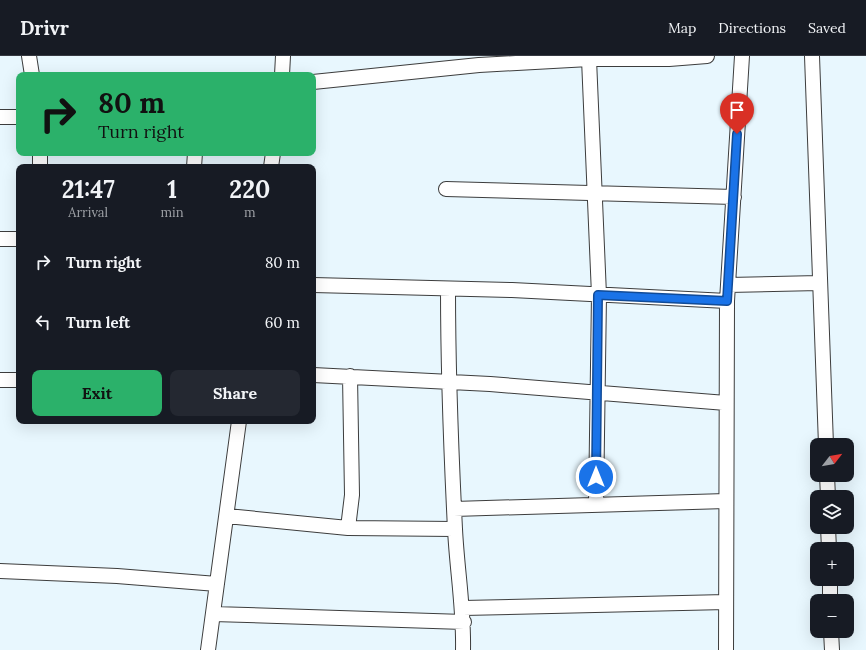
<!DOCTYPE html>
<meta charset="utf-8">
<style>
:root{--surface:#171b24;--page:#242831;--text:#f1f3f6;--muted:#9ea1a6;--line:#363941;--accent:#2bb16a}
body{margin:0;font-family:Lora,serif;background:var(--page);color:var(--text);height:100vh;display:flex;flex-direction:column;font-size:15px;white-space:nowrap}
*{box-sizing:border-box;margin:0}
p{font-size:13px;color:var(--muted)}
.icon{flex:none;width:22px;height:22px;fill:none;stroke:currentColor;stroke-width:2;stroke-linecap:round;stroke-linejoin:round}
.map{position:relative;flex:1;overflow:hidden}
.details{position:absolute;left:16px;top:108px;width:300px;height:260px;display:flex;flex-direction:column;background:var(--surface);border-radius:8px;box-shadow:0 4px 16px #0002}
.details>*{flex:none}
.banner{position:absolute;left:16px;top:16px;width:300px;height:84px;border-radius:8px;box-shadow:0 4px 16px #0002;background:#2bb16a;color:#111;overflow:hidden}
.needle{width:26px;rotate:59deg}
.tools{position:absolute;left:810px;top:382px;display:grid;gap:8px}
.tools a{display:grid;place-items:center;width:44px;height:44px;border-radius:8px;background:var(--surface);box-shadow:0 4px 16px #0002;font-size:20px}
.pin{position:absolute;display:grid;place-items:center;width:34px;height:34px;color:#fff;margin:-41px -17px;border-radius:50% 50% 50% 0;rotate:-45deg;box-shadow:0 0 4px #0007}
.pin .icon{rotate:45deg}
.me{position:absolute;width:44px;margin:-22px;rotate:0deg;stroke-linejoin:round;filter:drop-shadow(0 0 3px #0008)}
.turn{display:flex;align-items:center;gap:14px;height:84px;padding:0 16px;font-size:18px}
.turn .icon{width:52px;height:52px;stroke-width:2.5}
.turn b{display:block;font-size:28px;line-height:34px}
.eta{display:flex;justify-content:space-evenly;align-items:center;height:68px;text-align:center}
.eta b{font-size:24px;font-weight:700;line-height:28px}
.primary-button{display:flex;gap:8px;margin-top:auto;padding:8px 16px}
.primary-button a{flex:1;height:46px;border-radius:8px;background:var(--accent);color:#111;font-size:16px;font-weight:700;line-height:46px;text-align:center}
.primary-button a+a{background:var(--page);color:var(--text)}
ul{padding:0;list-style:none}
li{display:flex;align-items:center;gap:12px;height:60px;padding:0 16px}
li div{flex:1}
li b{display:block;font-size:15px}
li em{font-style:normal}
header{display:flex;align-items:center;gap:24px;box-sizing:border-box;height:56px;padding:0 20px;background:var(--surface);border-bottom:1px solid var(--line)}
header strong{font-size:19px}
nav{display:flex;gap:22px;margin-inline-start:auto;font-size:14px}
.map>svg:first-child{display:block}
</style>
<header>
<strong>Drivr</strong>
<nav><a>Map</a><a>Directions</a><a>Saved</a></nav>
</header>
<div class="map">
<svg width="866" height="594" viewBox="0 0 866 594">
<rect width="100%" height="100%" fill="#e8f7fe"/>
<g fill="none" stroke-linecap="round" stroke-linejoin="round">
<g stroke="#3d3d3d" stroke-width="16">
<path id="street" d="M29,0L32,19
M812,0L826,389
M589,3L599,239L596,449
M282,19L283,0
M313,26L479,9L589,3H669L707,0
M0,61H19
M40,111V97
M194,111L195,97
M271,111L273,97
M446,133L734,141
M0,183H19
M313,229L512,234L727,245
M728,229L819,227
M448,233C448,313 451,393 455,473C457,514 464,553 463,594
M313,319L490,328L726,347
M0,324H19
M827,419L828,441
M454,453L726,445
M227,460L348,472L455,473
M828,471L829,493
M348,472L352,439L350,320
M0,515L117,520L217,528
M830,523V545
M463,552L726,546
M213,558L464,566
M831,575L832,594
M208,594L239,365
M726,594L727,245L742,0"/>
</g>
<use href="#street" stroke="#fff" stroke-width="14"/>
</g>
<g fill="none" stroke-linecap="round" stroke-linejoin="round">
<g stroke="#114b97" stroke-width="10">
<path id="route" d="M596,421L598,239L727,245L737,78"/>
</g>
<use href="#route" stroke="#1a73e8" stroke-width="7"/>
</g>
</svg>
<div class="tools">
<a><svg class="needle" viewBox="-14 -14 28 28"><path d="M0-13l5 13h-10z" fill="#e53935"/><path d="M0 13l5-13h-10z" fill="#9ea1a6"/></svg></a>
<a><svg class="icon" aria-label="layers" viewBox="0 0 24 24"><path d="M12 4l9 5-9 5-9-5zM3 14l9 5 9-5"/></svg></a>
<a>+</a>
<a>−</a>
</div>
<div class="pin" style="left:737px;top:78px;background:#d93025"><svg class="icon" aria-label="arrive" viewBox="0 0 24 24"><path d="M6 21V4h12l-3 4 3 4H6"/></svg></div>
<svg class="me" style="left:596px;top:421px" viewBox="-20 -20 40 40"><circle r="17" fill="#1a73e8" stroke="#fff" stroke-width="3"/><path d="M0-11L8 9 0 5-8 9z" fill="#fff"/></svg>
<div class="banner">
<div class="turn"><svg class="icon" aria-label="right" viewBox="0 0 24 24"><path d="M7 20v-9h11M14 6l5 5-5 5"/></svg><div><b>80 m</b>Turn right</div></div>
</div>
<section class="details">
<div class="eta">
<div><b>21:47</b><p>Arrival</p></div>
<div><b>1</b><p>min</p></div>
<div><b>220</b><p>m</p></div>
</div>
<ul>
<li><svg class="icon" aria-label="right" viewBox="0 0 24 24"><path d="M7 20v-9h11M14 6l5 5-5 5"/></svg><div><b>Turn right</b></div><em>80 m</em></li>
<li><svg class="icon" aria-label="left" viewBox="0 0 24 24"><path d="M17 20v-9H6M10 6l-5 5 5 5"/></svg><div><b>Turn left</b></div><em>60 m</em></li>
</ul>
<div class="primary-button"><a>Exit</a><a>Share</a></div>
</section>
</div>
